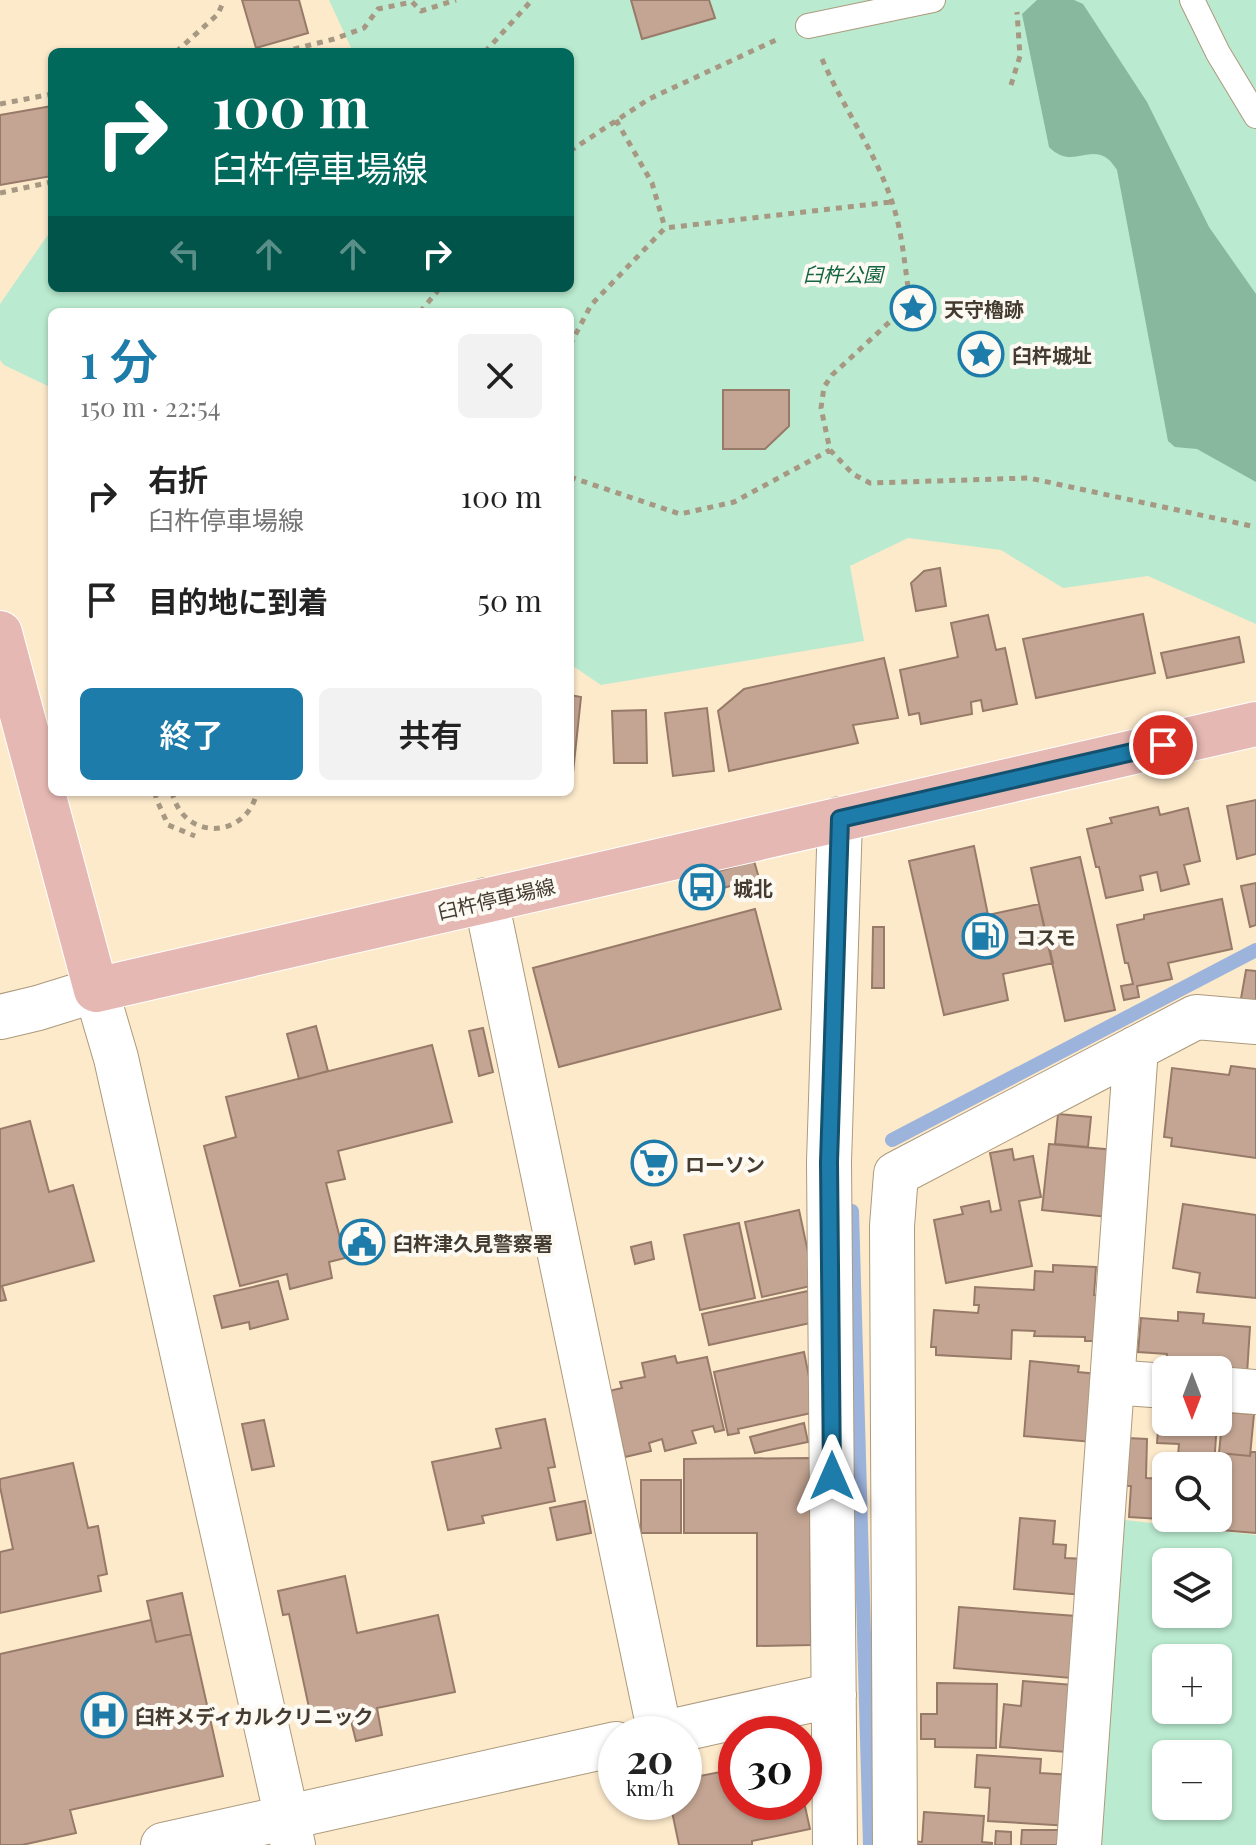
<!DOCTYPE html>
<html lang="ja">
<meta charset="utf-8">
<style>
:root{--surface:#fff;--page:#f2f2f2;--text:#222;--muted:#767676;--accent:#1d7ca9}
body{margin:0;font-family:"Playfair Display","Noto Sans JP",serif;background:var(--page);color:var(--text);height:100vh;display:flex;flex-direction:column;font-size:30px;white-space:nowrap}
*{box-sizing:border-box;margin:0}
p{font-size:26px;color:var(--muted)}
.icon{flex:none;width:44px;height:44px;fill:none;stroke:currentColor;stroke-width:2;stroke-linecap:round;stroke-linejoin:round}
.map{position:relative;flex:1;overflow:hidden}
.side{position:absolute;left:48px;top:308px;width:526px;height:488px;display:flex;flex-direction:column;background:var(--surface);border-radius:12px;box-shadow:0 2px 6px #0004}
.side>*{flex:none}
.top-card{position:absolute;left:48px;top:48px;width:526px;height:244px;border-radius:12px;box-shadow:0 2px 6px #0004;background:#00695c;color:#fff;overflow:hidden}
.needle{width:52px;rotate:180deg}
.fabs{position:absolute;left:1152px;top:1356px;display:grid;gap:16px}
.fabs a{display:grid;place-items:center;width:80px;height:80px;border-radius:12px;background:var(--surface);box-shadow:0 2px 6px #0004;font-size:40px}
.speed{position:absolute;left:598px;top:1716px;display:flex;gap:16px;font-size:40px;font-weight:700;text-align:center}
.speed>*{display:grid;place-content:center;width:104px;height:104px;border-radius:50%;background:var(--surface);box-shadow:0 2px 6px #0004;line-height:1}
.speed small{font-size:20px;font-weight:400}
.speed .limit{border:12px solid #d22;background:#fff;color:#111}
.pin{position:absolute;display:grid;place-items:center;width:68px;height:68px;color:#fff;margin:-34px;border:4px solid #fff;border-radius:50%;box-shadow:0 2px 8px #0007}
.me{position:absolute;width:88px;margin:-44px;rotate:0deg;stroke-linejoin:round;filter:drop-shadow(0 0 6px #0008)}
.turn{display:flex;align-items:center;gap:28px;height:168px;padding:0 32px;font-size:36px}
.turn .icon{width:104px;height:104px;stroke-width:2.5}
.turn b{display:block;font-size:56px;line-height:68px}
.lanes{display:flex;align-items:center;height:76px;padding:0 32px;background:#0003;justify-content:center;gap:40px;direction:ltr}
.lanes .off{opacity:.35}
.round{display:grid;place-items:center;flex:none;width:84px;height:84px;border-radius:12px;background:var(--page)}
.headline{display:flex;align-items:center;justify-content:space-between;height:136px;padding:0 32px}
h1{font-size:48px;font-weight:600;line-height:60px;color:var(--accent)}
.action{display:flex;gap:16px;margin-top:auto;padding:16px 32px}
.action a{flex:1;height:92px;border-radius:12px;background:var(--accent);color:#fff;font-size:32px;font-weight:600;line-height:92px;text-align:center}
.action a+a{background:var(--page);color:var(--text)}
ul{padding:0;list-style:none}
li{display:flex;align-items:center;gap:24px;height:104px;padding:0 32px}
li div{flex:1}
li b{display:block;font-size:30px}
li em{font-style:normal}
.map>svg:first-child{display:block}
</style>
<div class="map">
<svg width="1256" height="1845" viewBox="0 0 1256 1845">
<rect width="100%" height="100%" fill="#fdeacb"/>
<path fill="#baeacf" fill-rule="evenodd" d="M329,0H1256V624L1148,576L1063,588L1001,550L908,538L850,566L864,641L601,685L570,664V312H52V388L4,365L0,360V304L52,229V288H570V52H353Z
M1125,1520L1256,1535V1845H1101ZM1166,1562H1218V1614H1166ZM1166,1658H1218V1710H1166ZM1166,1754H1218V1806H1166Z"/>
<path fill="#88b89e" d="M1037,0H1074L1083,4L1147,102L1209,227L1256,294V482L1197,449L1175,447L1168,441L1117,170C1114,166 1112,162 1108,159C1088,144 1072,170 1049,147L1022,14Z"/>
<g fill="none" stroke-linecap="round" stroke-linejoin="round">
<path stroke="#9cb3dc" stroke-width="14" d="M892,1140L1256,950
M852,1211L870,1845"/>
</g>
<path fill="#c4a593" stroke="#987a69" stroke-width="2" d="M242,0H299L308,33L256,48Z
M631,0H709L715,18L642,39Z
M52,106V176L0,185V115Z
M723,390H789V426L765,449H723Z
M940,568L946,606L916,611L911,583L924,571Z
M1143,614L1155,673L1036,698L1023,639Z
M988,615L996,650L1005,648L1017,704L983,711L981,700L971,702L972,714L921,724L919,713L909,715L900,670L958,657L951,623Z
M1239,637L1244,662L1167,678L1161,653Z
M884,658L898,718L853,725L858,743L729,771L718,711L744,689Z
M570,695L581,697L572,782L570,781Z
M707,708L714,771L673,776L665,713Z
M646,710L647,763H614L612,711Z
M1256,800V854L1237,859L1227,806Z
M1158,807L1160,815L1188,808L1200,861L1184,865L1189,884L1161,891L1157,872L1140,876L1143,890L1106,898L1099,867H1096L1087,829L1112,823L1110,818Z
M974,846L988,915L1039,904L1053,963L1003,974L1008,1000L944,1015L909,861Z
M1080,857L1115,1010L1065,1021L1031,868Z
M754,861L759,878L709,892L705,875Z
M1256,883V925L1250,927L1241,886Z
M1222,899L1232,949L1168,963L1172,979L1137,986L1139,997L1124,1000L1121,986L1133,984L1128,963H1125L1117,925L1144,919V915Z
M755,909L781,1009L559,1067L533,968Z
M873,927H884V988H872Z
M1246,970L1256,971V1005L1240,1004Z
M316,1026L328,1071L299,1079L287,1034Z
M483,1028L493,1072L479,1076L469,1031Z
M432,1045L452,1122L338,1151L345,1179L326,1183L345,1258L329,1262L332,1278L290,1289L287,1274L240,1286L204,1146L236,1137L226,1097Z
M1231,1066L1256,1069V1158L1171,1146L1172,1138L1164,1137L1172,1068L1229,1075Z
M1058,1114L1091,1117L1088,1147L1055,1144Z
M30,1121L49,1192L73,1185L94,1261L2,1286L6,1300L0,1301V1129Z
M1049,1144L1115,1150L1108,1217L1042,1210Z
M1012,1149L1014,1160L1033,1156L1041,1197L1019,1201L1032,1266L946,1283L934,1220L963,1214L961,1207L989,1201L991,1212L1001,1210L990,1153Z
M1183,1204L1256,1215V1298L1197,1292L1200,1273L1173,1268Z
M799,1210L815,1285L762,1297L745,1222Z
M739,1223L755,1298L700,1310L684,1235Z
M651,1242L654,1259L635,1264L631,1247Z
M1053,1265L1096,1267L1094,1295H1102L1100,1341H1085V1337L1034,1336L1035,1331L1012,1330L1011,1359L936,1355V1347H931L934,1310L978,1313L979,1305H974L975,1287L1034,1290L1035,1271L1053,1272Z
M278,1281L288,1319L250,1329L249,1322L222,1328L214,1296Z
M808,1291L815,1322L709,1345L702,1314Z
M1178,1312L1204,1314L1203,1323L1250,1327L1247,1374L1218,1370L1166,1369L1167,1354L1138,1352L1141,1318L1178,1321Z
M804,1352L816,1412L738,1429L739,1433L728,1435L714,1372Z
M675,1356L677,1363L707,1357L724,1430L715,1432L713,1426L692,1431L696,1443L665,1451L662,1439L649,1443L651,1451L625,1457L609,1391L622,1388L620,1382L645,1377L642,1363Z
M1030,1361L1079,1366L1078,1372L1098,1374L1093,1442L1024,1436Z
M1160,1407H1166V1422H1217L1214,1466H1177L1179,1444L1157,1443Z
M1223,1412L1254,1414L1250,1456L1219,1453Z
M545,1419L555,1467L548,1468L555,1501L482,1516L484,1523L448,1530L432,1462L501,1448L496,1429Z
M264,1420L274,1466L252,1470L242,1424Z
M804,1423L808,1442L755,1453L750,1437Z
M1127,1438L1147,1439L1146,1478L1166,1479V1518H1210V1522L1129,1517L1131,1486H1123Z
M1251,1452H1256V1533L1221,1530L1222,1523H1215L1216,1518H1218L1219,1453L1250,1456Z
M810,1458L811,1645L757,1646V1533H684V1459Z
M73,1463L88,1528L98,1526L107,1574L98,1576L101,1591L0,1613V1552L13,1549L0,1487V1479Z
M641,1480H681V1533H641Z
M585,1501L591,1533L557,1540L550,1508Z
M1020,1518L1055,1521L1053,1544L1066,1545L1065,1558L1086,1559L1083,1595L1014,1589Z
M345,1576L357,1633L438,1615L455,1692L377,1708L382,1735L356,1741L348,1709L311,1717L289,1614L283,1615L278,1591Z
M182,1593L191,1634L156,1642L147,1601Z
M959,1607L1076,1616L1071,1678L954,1668Z
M151,1620L156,1642L191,1634L223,1776L70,1810L76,1833L22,1845H0V1654Z
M1023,1681L1073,1685L1067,1752L1000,1747L1004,1704L1021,1706Z
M937,1683L997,1684L996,1748L935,1747V1739H921V1714H937Z
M977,1755L1041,1759L1040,1773L1073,1775L1070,1826L988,1821L990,1788L975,1787Z
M736,1769V1802H804L810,1829L752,1841V1845H679L670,1802H684V1779Z
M924,1812L984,1816L982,1842L992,1843V1845H911V1841L922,1842Z
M1022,1830H1065V1845H1021Z
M996,1831L1011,1832V1845H995Z"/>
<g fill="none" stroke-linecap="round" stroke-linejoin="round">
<g stroke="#ac9a7d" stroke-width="26">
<path id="lane" d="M1192,0L1218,53L1256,116
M808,26L933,0"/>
</g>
<g stroke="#ac9a7d" stroke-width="46">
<path id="street" d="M486,900L660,1734
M1112,1382L1166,1386
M1218,1389L1256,1392
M660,1734L834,1695
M163,1845L616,1744
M835,1845L829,1162L840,819
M895,1845L892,1226L896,1174L1196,1017L1256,1022
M1079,1845L1136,1048"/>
</g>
<g stroke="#ac9a7d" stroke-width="46">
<path id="secondary" d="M0,1017L38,1008L96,990L116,1058L293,1845"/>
</g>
<g stroke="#fff" stroke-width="46">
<path id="primary" d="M0,633L96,990L1256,724"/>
</g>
<path stroke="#a69882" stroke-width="5" stroke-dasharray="6 6" stroke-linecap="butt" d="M176,52L218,14L224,0
M282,52L334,39L364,28L378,9L412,2L421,11L456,0
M485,52L532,0
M822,59C845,112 881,159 896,215C903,241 905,268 909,294L895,317L832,375L824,387L821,408L830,450L853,474L870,483L1029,478L1256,527
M1011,85L1020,56L1017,12
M0,104L52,94
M616,120L652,183L665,228
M570,151L649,99L778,39
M0,193L52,182
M420,312L440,288
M570,345L591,305L665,228L891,202
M570,477L680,514L734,502L830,450
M155,792L156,798L168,825L195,836
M172,792C183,841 246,840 257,792"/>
<use href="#lane" stroke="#fff" stroke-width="24"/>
<use href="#street" stroke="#fff" stroke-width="44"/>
<use href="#secondary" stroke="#fff" stroke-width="44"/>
<use href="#primary" stroke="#e6b8b3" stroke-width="44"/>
</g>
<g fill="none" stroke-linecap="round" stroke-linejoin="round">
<g stroke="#13516e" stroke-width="20">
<path id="route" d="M832,1476L829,1162L840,819L1163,745"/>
</g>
<use href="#route" stroke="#1d7ca9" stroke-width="14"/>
</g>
<defs>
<g id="sight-ring" transform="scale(2.3)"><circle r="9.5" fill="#fdf9f3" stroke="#1d7ca9" stroke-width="1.5"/><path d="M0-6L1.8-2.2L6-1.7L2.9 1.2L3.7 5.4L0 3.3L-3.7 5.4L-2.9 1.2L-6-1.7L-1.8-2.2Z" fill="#1d7ca9"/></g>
<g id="bus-ring" transform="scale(2.3)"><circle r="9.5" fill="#fdf9f3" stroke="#1d7ca9" stroke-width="1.5"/><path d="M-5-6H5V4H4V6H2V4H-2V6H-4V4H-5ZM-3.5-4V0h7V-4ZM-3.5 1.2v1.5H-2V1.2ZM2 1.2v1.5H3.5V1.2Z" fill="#1d7ca9"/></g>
<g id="fuel-ring" transform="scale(2.3)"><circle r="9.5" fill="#fdf9f3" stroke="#1d7ca9" stroke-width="1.5"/><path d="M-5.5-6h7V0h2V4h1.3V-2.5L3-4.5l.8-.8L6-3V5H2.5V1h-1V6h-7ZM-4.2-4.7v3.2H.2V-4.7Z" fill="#1d7ca9"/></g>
<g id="supermarket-ring" transform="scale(2.3)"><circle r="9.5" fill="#fdf9f3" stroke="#1d7ca9" stroke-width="1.5"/><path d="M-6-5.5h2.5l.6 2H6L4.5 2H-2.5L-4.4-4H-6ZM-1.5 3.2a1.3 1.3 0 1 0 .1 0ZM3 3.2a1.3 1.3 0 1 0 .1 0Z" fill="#1d7ca9"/></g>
<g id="civic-ring" transform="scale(2.3)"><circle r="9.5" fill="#fdf9f3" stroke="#1d7ca9" stroke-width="1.5"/><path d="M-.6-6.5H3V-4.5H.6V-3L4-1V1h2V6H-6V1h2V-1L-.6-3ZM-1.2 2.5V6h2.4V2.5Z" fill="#1d7ca9"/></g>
<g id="hospital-ring" transform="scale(2.3)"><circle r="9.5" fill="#fdf9f3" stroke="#1d7ca9" stroke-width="1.5"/><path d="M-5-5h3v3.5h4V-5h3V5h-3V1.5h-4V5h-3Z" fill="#1d7ca9"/></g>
</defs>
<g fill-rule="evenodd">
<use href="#sight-ring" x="913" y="308"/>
<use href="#sight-ring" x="981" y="354"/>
<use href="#bus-ring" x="702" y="887"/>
<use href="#fuel-ring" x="985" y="936"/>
<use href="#supermarket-ring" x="654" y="1163"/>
<use href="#civic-ring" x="362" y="1242"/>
<use href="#hospital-ring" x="104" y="1715"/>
</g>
<g text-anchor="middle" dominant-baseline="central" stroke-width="8" stroke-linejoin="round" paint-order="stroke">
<g font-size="20" font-style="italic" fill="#146544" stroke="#fdf9f3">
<text x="843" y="273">臼杵公園</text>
</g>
<g font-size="20" font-weight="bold" fill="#443c30" stroke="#fdf9f3" text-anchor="start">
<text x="944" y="308">天守櫓跡</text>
<text x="1012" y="354">臼杵城址</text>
<text x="733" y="887">城北</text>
<text x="1016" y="936">コスモ</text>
<text x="685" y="1163">ローソン</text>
<text x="393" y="1242">臼杵津久見警察署</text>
<text x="135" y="1715">臼杵メディカルクリニック</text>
</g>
<g font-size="20" fill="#443c30" stroke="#fdf9f3">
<text transform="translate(496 898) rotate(-13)">臼杵停車場線</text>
</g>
</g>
</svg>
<div class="fabs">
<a><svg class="needle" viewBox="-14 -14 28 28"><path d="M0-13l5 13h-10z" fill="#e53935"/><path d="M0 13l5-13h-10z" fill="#767676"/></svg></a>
<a><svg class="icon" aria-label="search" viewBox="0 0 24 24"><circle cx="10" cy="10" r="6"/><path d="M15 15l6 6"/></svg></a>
<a><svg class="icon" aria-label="layers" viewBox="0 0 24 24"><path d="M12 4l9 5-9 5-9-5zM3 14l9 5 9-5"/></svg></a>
<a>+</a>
<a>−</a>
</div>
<div class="speed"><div>20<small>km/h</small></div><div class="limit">30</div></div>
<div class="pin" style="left:1163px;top:745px;background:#d93025"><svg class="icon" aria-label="arrive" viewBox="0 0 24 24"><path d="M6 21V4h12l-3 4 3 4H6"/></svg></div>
<svg class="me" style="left:832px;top:1476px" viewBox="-20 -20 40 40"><path d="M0-17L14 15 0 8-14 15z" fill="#1d7ca9" stroke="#fff" stroke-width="4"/></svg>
<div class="top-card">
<div class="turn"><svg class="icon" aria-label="right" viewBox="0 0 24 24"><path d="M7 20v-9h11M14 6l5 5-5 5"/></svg><div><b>100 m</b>臼杵停車場線</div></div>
<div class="lanes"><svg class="icon off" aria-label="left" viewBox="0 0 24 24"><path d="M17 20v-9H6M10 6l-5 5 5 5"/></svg><svg class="icon off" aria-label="ahead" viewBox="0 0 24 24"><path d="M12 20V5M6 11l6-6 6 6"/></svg><svg class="icon off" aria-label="ahead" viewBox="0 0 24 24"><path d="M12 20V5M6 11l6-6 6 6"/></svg><svg class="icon" aria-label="right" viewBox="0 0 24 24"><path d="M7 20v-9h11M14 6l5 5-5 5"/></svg></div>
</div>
<section class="side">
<div class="headline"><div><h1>1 分</h1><p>150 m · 22:54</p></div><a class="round"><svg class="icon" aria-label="close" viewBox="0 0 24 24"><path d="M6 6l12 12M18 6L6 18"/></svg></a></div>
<ul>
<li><svg class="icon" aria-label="right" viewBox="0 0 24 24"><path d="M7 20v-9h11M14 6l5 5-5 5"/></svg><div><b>右折</b><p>臼杵停車場線</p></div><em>100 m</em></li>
<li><svg class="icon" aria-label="arrive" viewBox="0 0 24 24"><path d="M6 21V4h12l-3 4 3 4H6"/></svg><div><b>目的地に到着</b></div><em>50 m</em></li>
</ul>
<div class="action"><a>終了</a><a>共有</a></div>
</section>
</div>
